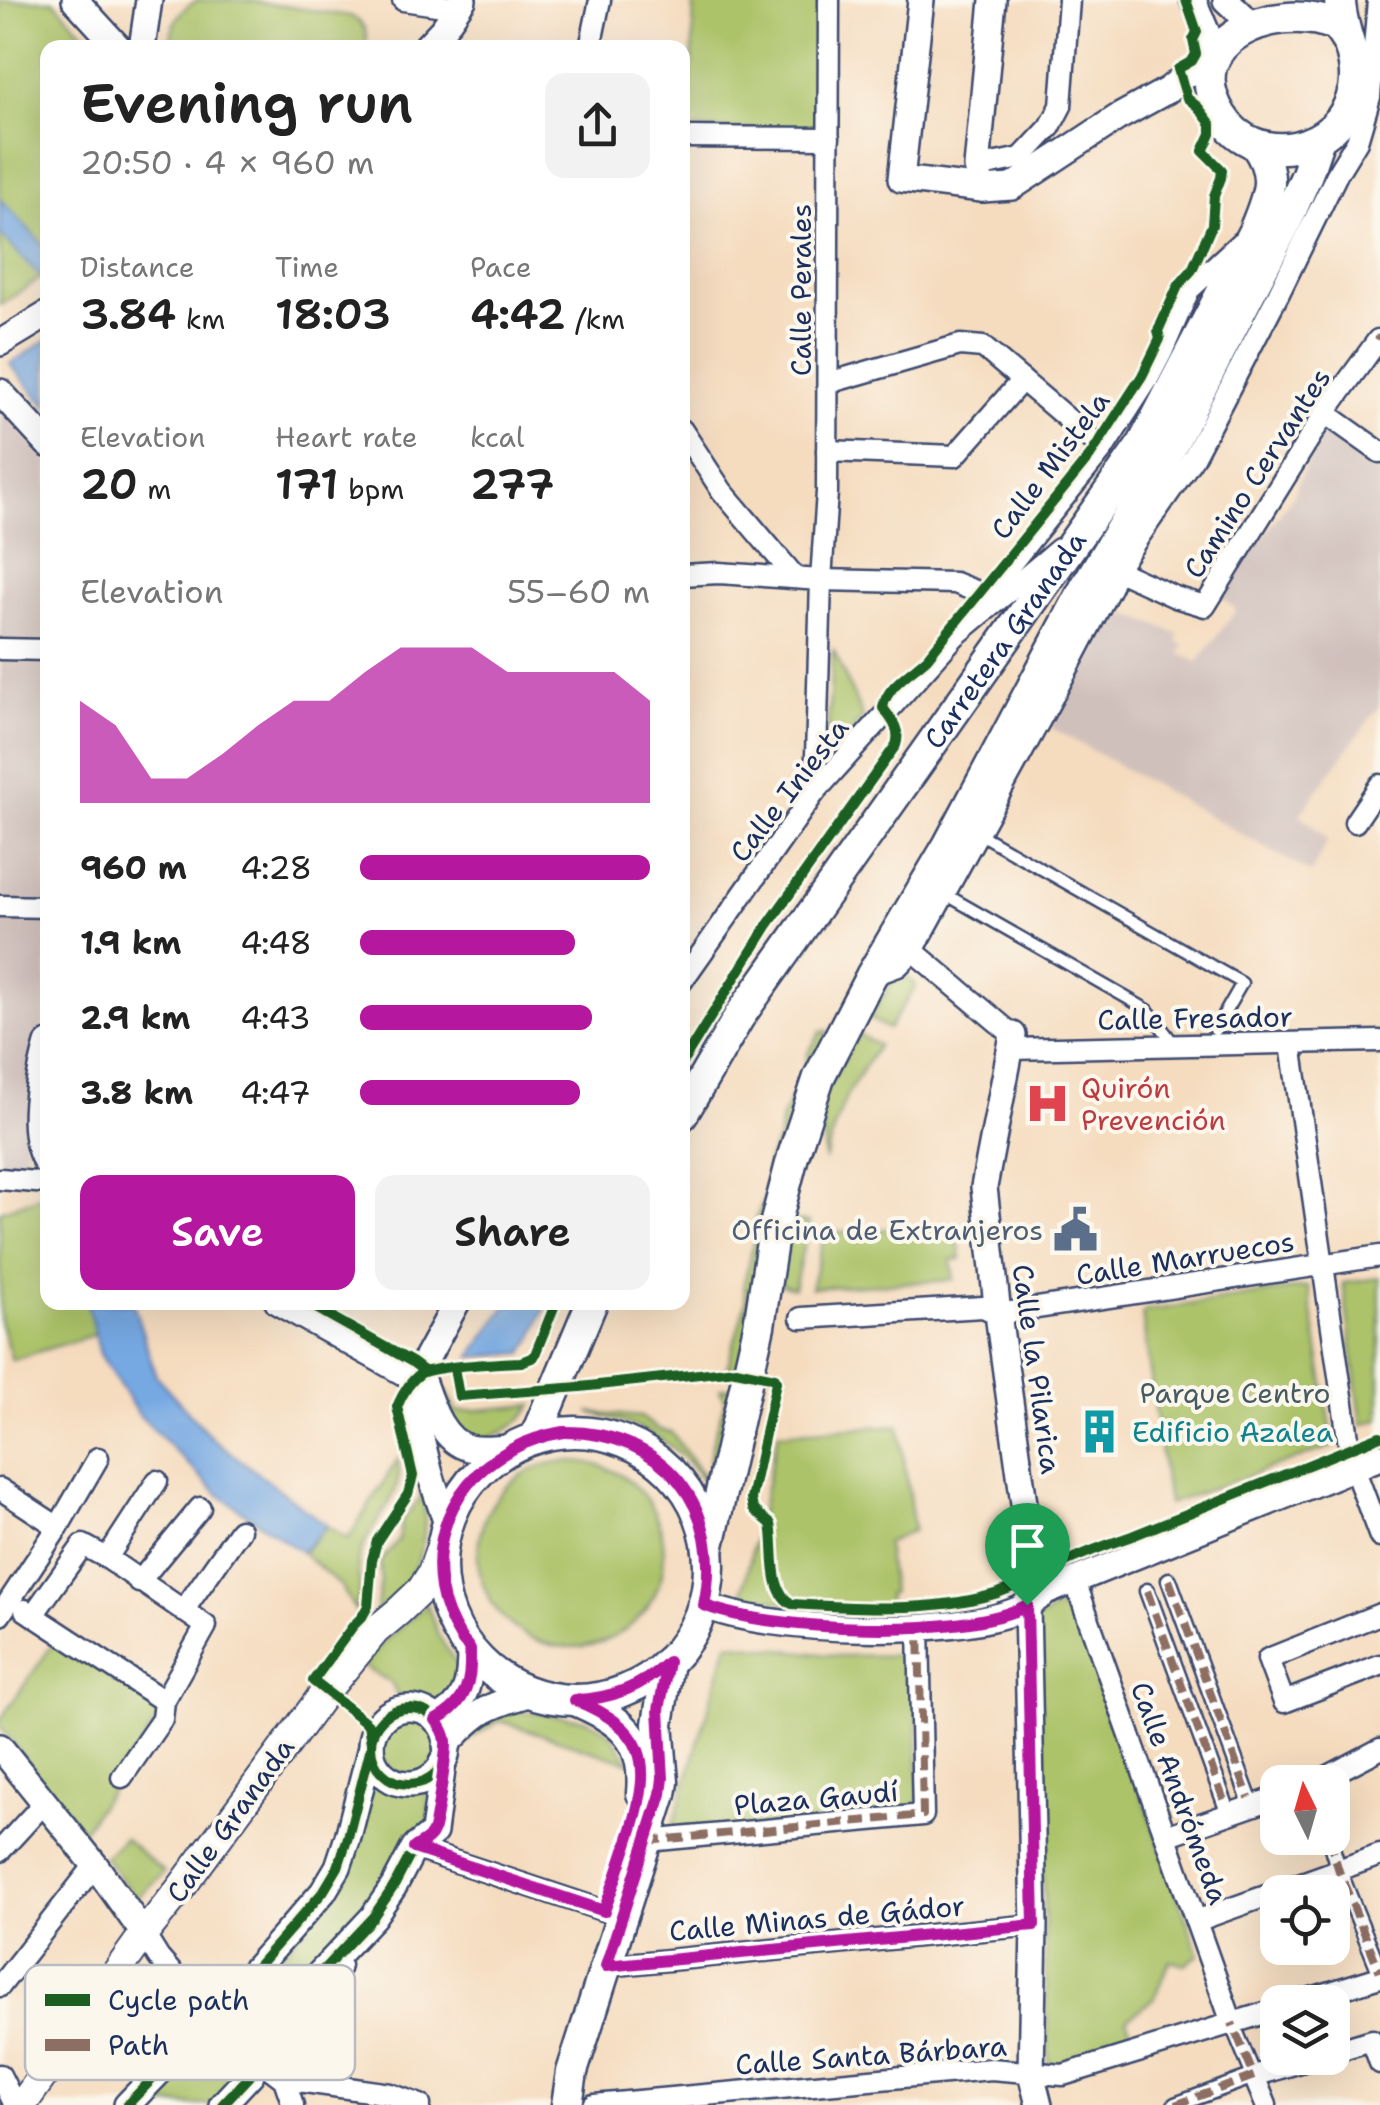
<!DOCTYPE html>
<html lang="en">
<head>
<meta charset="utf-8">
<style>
  :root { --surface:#fff; --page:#f2f2f2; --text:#222; --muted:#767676; --accent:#b5179e }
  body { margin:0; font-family:"Shantell Sans",sans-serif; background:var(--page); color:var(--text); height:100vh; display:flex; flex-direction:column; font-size:38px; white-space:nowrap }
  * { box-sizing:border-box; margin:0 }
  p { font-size:32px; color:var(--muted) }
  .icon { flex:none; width:55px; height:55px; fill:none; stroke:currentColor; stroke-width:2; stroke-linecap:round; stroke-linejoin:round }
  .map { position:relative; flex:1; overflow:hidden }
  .panel { position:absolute; left:40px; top:40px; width:650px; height:1270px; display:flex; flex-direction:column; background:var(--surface); border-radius:20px; box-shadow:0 10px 40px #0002 }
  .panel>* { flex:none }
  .needle { width:65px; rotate:355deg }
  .buttons { position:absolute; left:1260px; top:1765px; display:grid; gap:20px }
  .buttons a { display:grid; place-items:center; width:90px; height:90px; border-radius:20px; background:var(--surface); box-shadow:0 10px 40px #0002; font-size:50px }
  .pin { position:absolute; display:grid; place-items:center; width:85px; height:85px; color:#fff; margin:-102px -42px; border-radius:50% 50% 50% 0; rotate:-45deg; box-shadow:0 0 10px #0007 }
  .pin .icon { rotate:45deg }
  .round { display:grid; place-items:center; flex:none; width:105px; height:105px; border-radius:20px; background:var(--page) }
  .summary { display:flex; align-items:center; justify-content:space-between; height:170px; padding:0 40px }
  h1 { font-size:55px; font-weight:600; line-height:75px }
  .metrics { display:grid; grid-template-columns:repeat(3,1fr); gap:15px; height:170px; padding:10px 40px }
  .metrics div { display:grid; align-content:center }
  .metrics b { font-size:42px; font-weight:600 }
  .metrics small { font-size:28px; font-weight:400 }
  .metrics p { font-size:28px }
  .chart { height:280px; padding:20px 40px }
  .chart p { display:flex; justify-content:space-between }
  .chart svg { width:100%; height:180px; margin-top:10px; fill:var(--accent); opacity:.7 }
  .action { display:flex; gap:20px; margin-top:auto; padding:20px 40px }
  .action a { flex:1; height:115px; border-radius:20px; background:var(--accent); color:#fff; font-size:40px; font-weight:600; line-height:115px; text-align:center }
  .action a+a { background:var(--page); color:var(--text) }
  ul { padding:0 40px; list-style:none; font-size:32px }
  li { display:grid; grid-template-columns:160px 120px 1fr; align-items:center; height:75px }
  li i { height:25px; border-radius:12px; background:var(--accent) }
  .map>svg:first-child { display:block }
</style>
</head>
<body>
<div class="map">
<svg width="1380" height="2105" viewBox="0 0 1380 2105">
  <rect width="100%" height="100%" fill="#fbf7ec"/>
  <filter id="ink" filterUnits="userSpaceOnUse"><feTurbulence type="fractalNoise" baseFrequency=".01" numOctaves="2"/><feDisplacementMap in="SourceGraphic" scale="20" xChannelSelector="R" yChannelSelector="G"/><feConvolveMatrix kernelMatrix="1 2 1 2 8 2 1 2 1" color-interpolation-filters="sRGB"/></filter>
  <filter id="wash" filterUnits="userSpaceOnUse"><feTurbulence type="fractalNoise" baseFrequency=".0048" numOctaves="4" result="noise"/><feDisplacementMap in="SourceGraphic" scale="40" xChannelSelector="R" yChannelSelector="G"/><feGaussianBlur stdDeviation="2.25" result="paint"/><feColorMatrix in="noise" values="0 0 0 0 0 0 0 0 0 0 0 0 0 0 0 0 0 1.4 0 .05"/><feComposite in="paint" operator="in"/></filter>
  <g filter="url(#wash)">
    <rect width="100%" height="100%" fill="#f5dcbf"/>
    <!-- industrial -->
    <g fill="#d0c0bc">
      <polygon points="0,405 48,463 47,1016 34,1063 24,1165 0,1172"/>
      <polygon points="1320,430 1380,473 1380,705 1300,814 1328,840 1311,873 1050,727 1112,608 1179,634 1177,642 1184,645 1180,654 1198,662 1236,610 1220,595 1293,496"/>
    </g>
    <!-- green -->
    <g fill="#acc369" stroke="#647964" stroke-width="2.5">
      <polygon points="0,0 53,0 97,47 48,48 47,274 0,305"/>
      <path d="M198,0h46l106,16c15,7 17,16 17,31h-197c2,-23 6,-36 28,-47z"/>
      <polygon points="694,0 823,0 822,129 690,130"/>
      <polygon points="833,649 863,717 840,745 834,748 829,744 827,738"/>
      <polygon points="901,973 915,984 915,988 888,1029 869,1018 897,974"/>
      <polygon points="828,1031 741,1366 727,1368 746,1302 744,1283 754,1241 754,1222 765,1198 768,1160 779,1137 782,1117 804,1074 808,1053 821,1032"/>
      <polygon points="858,1034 878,1045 847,1095 834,1128 825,1161 821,1097"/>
      <polygon points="47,1194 48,1302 96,1303 106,1331 12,1360 0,1322 0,1211"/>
      <polygon points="791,1222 809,1222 794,1288 780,1284 787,1232"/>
      <polygon points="956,1225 961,1259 951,1260 954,1280 811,1288 825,1233"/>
      <polygon points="1380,1278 1380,1419 1362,1425 1343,1283"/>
      <polygon points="1308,1287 1334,1446 1168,1504 1142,1314 1146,1311"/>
      <path d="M432,1374l16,19 8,19 77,-7c-6,9 -13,16 -22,22 -44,30 -71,-11 -79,-53z"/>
      <path d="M736,1387l-28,102c-30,-49 -66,-63 -119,-77l52,5 16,12 15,4 34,47 2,-2 3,-30 14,-47 -5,-12z"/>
      <polygon points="899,1425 914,1530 886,1543 892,1593 888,1594 889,1606 796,1604 742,1595 778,1433"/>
      <path d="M398,1459c9,41 -34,66 -40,105 -1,8 2,16 2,24 -1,8 -4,16 -4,24l-15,-26 -38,-33 24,-27 21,13z"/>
      <circle cx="571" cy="1554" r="93"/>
      <path d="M420,1476c12,58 4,99 -44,137l5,-33 -1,-18 19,-23 3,-19 19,-22z"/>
      <path d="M427,1604l11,31 21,33 -2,21c-28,28 -24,8 -58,10l-8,-16 -28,-17 18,-22z"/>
      <polygon points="1056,1609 1077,1613 1199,1955 1185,1964 1170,1960 1154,1998 1126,2020 1133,2035 1158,2025 1165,2029 1171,2025 1175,2031 1049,2071 1035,1621"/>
      <polygon points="57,1638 159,1705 161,1715 81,1833 0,1726 0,1720"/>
      <polygon points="728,1643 837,1656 916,1655 919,1811 670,1836"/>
      <polygon points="513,1710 587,1720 608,1731 631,1763 500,1721 458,1746 473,1729"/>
      <circle cx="409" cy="1746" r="30"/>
      <path d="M375,1779c17,10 32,16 52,9l3,40 -45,63 -139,147 -21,-19 102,-117z"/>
      <polygon points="124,1838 164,1872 136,1899 104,1857"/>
      <polygon points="211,2029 244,2061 216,2105 133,2105"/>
    </g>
    <!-- water -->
    <g fill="#76a8e2" stroke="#486ca0" stroke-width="2.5">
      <polygon points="0,199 47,249 47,274 42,278 0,234"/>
      <polygon points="47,340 47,407 10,364"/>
      <polygon points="87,1303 133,1303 156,1376 213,1439 327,1526 301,1552 218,1494 138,1414 100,1354"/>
      <polygon points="508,1303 547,1303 531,1342 523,1353 471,1357"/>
    </g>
  </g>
  <g filter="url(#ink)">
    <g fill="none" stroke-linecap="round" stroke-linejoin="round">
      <defs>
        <g id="service">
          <polyline points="978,833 1242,983 1215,1030"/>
          <polyline points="945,894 1148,1010 1175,1045"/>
          <polyline points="265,2064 272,2042 344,1970 345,1965 338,1955"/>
        </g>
        <g id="pedestrian">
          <polyline points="1169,1580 1249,1798"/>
          <polyline points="1147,1591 1226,1806"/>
          <polyline points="1329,1838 1339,1871 1380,1972"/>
          <polyline points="1175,2105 1254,2076 1232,2023"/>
        </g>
        <g id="minor">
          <polyline points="403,0 457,8"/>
          <polyline points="590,48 600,0"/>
          <polyline points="682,137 829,138"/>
          <polyline points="977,167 1021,158 1050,127 1061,106 1069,0"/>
          <polyline points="828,383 960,345 983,347 1103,449"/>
          <polyline points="1325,413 1380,452"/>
          <polyline points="682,430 722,491 795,577"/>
          <polyline points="827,451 955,456 1022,380"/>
          <polyline points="1116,570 1175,597 1205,606 1325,413 1378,340"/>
          <polyline points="682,575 719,573 821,580 955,583 985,595"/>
          <polyline points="976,607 1103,449 1148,379 1162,352 1189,290 1241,242"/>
          <polyline points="0,649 48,650"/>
          <polyline points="815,792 821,580 827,492 829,0"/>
          <polyline points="1355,822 1380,785"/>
          <polyline points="0,906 48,907"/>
          <polyline points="913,951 1013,1035"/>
          <polyline points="871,976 898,966 913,951 1057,689 1111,586 1116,570 1193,458 1278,295 1338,172 1357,141 1370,97 1378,0"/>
          <polyline points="682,981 815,792 955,636 1059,549"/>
          <polyline points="1291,1044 1348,1438 1354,1468 1380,1537"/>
          <polyline points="1010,1049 1380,1041"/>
          <polyline points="0,1179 48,1183"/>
          <polyline points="801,1318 983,1307 998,1314 1380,1256"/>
          <polyline points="0,1489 58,1527"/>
          <polyline points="107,1558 157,1481"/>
          <polyline points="1075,1581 1232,2023"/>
          <polyline points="139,1582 200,1508"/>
          <polyline points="25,1610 164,1701"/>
          <polyline points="183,1611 240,1530"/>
          <polyline points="1380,1614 1268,1659 1284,1702 1380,1665"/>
          <polyline points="0,1615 58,1527 98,1458"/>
          <polyline points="33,1615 83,1545 107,1558 206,1626 164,1701 162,1719 122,1777"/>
          <polyline points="1317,1782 1380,1749"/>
          <polyline points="1166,1836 1278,1797"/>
          <polyline points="647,1841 923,1815 919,1626"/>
          <polyline points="414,1848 605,1911"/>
          <polyline points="0,1851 44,1803"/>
          <polyline points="1196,1921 1380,1855"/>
          <polyline points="144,1934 159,1958 211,2018 252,2055 284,2079 293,2105"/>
          <polyline points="606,1966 1034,1925"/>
          <polyline points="0,1986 95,1865"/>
          <polyline points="1298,2002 1380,1977"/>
          <polyline points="1332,2052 1372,2040 1380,2063"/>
          <polyline points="0,2075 15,2105"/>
          <polyline points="284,2079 390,2094 420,2105"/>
          <polyline points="594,2105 991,2069 1063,2075 1278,2009"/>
          <polyline points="1266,2105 1254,2076 1314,2058"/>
        </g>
        <g id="tertiary">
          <polyline points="75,0 119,48"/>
          <polyline points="921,0 901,179 982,189 1012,187 1117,118 1168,90 1213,53"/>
          <polyline points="1193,0 1214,50"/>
          <polyline points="1226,0 1242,15"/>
          <polyline points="142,48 149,0"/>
          <polyline points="425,48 443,29 463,0"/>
          <polyline points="982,189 977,167 993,0"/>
          <polyline points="0,343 48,314"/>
          <polyline points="0,392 48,444"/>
          <polyline points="1013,1035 984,1187 998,1314 1034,1576 1027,1605 1034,1925 1031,2073 1039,2105"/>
          <path d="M48,1044c-9,33 -21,92 0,121"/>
          <path d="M278,1302l145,81c8,23 19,58 46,65 13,3 29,0 42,0"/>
          <polyline points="447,1524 430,1474 413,1407 415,1379 457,1302"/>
          <path d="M704,1605c64,28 251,33 316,4 9,-4 18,-11 26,-17l334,-135"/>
          <circle cx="409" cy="1746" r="38"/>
          <path d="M436,1720c32,-17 34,-36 34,-70"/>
          <path d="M446,1745c32,-35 41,-39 86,-52"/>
          <polyline points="0,1747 95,1865 144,1934"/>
          <polyline points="127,2105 220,2009 323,1892 338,1867 348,1837 371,1747"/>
          <polyline points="222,2105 251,2074 251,2058 259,2038 373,1917 394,1886 414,1848 434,1832 443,1762"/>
        </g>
        <polyline id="secondary" points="22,2105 144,1934 180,1889 325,1692 375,1631 399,1611 422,1589 432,1573 442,1543"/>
        <g id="primary">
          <path d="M1340,0c0,30 20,59 14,89 -12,63 -99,82 -133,26 -45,-74 54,-115 114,-90 5,5 9,12 13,18"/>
          <path id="s1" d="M682,1115l57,-98 404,-573 111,-213c14,-35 25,-55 1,-87"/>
          <circle cx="575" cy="1566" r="134"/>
          <polyline points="535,1438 592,1302"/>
          <polyline points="708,1550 759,1326 774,1229 793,1156 819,1077 871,976 948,846 1085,588 1171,446 1285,224 1307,174 1319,139"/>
          <path d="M575,1700c46,19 72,39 67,93"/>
          <polyline points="567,2105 572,2072 661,1794 663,1782 658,1724 668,1662"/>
        </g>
      </defs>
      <!-- service casing -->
      <use href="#service" stroke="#3c496d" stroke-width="15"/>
      <!-- pedestrian casing -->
      <use href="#pedestrian" stroke="#3c496d" stroke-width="19"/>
      <!-- minor casing -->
      <use href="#minor" stroke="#3c496d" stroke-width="25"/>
      <!-- tertiary casing -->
      <use href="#tertiary" stroke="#3c496d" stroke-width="30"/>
      <!-- secondary casing -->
      <use href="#secondary" stroke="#3c496d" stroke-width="32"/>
      <!-- primary casing -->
      <use href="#primary" stroke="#3c496d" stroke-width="35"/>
      <!-- service -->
      <use href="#service" stroke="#fff" stroke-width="10"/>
      <!-- pedestrian -->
      <use href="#pedestrian" stroke="#fff" stroke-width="14"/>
      <!-- minor -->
      <use href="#minor" stroke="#fff" stroke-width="20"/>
      <!-- tertiary -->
      <use href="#tertiary" stroke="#fff" stroke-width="25"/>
      <!-- secondary -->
      <use href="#secondary" stroke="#fff" stroke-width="28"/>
      <!-- primary -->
      <use href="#primary" stroke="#fff" stroke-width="30"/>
      <!-- quiet -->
      <g stroke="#8d6e63" stroke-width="8" stroke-dasharray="15 8" stroke-linecap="butt">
        <polyline points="1378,340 1380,336"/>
        <polyline points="1169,1580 1249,1798"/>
        <polyline points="1147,1591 1226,1806"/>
        <polyline points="1329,1838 1339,1871 1380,1972"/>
        <polyline points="647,1841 923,1815 919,1626"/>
        <polyline points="1175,2105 1254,2076 1232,2023"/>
      </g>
      <defs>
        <g id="cycleway">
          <path d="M682,1063l85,-137 129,-181c5,-15 -4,-25 -13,-37 3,-22 29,-36 44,-50l163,-202 52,-80 18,-37 -2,-8 20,-45 14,-16 20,-45 2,-29 7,-18 1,-8 -19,-19 8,-17v-10l-13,-17 -11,-9 -9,-29 14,-8 4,-7 -3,-14 4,-8 -11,-32"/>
          <polyline points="305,1302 412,1362 424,1371"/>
          <path d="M454,1368l5,28 121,-9 156,-17 39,8 1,4 -25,117 2,10 18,15c5,24 -3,68 21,80 61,4 140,8 199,-9 22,-6 42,-19 63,-28 26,-12 51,-22 78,-31l248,-100"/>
          <circle cx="409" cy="1746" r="38"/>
          <path d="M371,1743l-3,-19 -55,-43 40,-55 9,-9 6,-11 4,-46 5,-19 31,-47 5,-18 -16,-69c5,-12 12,-25 23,-33 11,-8 83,-11 101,-12l13,-5 22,-55"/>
          <polyline points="127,2105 220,2009 323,1892 338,1867 348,1837 371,1747"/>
          <polyline points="222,2105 251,2074 251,2058 259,2038 373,1917 394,1886 414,1848 434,1832 443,1762"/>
        </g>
      </defs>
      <!-- cycleway casing -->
      <use href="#cycleway" stroke="#fbf7ec" stroke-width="16"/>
      <!-- cycleway -->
      <use href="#cycleway" stroke="#1b5e20" stroke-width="10"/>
    </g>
  </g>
  <g fill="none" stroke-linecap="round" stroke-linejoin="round" filter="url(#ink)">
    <defs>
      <path id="route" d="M564,1432c100,-1 161,76 140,173 62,26 264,35 323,0l7,320 -428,41 55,-172 2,-16 -4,-68 9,-48c-26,25 -58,37 -93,38 70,29 78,59 57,129 -9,28 -18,55 -28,82l-190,-63c6,-5 14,-7 18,-14 4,-5 15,-85 14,-93 -1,-9 -5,-15 -10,-21 23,-12 34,-29 34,-55 0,-1 0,-14 0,-15 -2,-5 -7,-8 -9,-12 -10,-16 -17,-32 -20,-50 -13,-82 45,-144 123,-156z"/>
    </defs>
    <!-- route casing -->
    <use href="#route" stroke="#fff" stroke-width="20"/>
    <!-- route -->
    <use href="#route" stroke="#b5179e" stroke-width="12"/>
  </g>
  <!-- icons -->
  <defs>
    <symbol id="hospital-bare" viewBox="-9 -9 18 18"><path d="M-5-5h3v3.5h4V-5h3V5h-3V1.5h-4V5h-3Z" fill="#e0444e" stroke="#fbf7ec" stroke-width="2.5" paint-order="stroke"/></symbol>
    <symbol id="civic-bare" viewBox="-9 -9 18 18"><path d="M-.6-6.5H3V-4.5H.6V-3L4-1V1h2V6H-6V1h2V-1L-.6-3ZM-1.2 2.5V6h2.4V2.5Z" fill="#5c6f8a" stroke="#fbf7ec" stroke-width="2.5" paint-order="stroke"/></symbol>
    <symbol id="building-bare" viewBox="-9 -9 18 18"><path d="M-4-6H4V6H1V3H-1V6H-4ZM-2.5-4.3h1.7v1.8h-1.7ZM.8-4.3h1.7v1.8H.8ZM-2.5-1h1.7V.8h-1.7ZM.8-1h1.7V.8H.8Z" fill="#0f9aa8" stroke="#fbf7ec" stroke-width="2.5" paint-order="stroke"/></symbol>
  </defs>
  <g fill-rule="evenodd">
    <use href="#hospital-bare" x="1016" y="1072" width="63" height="63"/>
    <use href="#civic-bare" x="1044" y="1198" width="63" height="63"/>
    <use href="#building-bare" x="1068" y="1400" width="63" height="63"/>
  </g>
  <g text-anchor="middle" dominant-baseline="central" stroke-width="8" stroke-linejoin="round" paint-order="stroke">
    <!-- street labels -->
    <g font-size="28" fill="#1b2f5e" stroke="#fbf7ec">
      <text transform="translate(801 290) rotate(-90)">Calle Perales</text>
      <text transform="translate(1050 465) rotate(-53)">Calle Mistela</text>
      <text transform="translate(1257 473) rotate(-57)">Camino Cervantes</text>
      <text stroke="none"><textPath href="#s1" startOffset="575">Carretera Granada</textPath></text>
      <text transform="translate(789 790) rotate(-52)">Calle Iniesta</text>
      <text transform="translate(1195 1018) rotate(-1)">Calle Fresador</text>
      <text transform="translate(1185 1258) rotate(-9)">Calle Marruecos</text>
      <text transform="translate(1037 1369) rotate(82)">Calle la Pilarica</text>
      <text transform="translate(1180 1793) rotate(70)">Calle Andrómeda</text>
      <text transform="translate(816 1798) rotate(-5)">Plaza Gaudí</text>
      <text transform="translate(230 1820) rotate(-54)">Calle Granada</text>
      <text transform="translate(817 1918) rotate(-5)">Calle Minas de Gádor</text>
      <text transform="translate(871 2055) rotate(-4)">Calle Santa Bárbara</text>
    </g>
    <!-- health labels -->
    <g font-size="28" fill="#be3a42" stroke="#fbf7ec" text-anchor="start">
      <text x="1081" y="1088">Quirón<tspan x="1081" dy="32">Prevención</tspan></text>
    </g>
    <!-- service labels -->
    <g font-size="28" fill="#4e5e75" stroke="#fbf7ec" text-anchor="end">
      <text x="1043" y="1230">Officina de Extranjeros</text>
    </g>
    <!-- park labels -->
    <g font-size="28" fill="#465b61" stroke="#fbf7ec">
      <text x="1235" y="1393">Parque Centro</text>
    </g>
    <!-- culture labels -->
    <g font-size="28" fill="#0d838f" stroke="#fbf7ec" text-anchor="start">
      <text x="1132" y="1432">Edificio Azalea</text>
    </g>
  </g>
  <!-- legend -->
  <rect x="25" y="1965" width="330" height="115" rx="15" fill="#fbf7ec" stroke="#b8bbc1" stroke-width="2.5"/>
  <rect x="45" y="1994" width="45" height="12" fill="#1b5e20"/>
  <rect x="45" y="2039" width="45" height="12" fill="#8d6e63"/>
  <g font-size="28" fill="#1b2f5e">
    <text x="108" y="2010">Cycle path</text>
    <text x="108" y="2055">Path</text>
  </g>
</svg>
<div class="buttons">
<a><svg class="needle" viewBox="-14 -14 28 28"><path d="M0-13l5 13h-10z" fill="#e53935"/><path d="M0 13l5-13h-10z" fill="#767676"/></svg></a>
<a><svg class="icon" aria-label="locate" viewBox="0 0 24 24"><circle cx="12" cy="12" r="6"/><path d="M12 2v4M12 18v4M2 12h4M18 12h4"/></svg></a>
<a><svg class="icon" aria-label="layers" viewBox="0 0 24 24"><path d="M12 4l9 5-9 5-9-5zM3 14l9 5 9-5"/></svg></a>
</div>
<div class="pin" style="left:1027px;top:1605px;background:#1e9e55"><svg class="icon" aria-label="arrive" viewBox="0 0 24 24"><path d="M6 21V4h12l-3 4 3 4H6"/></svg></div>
<section class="panel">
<div class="summary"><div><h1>Evening run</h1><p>20:50 · 4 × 960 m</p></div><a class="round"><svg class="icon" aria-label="share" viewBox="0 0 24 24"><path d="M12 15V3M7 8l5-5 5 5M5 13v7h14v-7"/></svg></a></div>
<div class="metrics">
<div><p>Distance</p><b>3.84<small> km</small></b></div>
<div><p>Time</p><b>18:03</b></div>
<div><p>Pace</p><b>4:42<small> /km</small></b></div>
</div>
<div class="metrics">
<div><p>Elevation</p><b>20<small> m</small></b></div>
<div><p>Heart rate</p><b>171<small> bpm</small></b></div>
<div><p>kcal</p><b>277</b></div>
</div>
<div class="chart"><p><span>Elevation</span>55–60 m</p>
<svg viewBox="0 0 160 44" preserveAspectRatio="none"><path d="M0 44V19L10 25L20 38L30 38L40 32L50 25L60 19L70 19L80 12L90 6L100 6L110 6L120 12L130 12L140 12L150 12L160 19V44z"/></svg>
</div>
<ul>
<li><b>960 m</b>4:28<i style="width:100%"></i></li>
<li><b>1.9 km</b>4:48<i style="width:74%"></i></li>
<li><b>2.9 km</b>4:43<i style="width:80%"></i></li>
<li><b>3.8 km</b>4:47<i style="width:76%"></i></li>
</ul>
<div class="action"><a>Save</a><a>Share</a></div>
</section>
</div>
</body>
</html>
